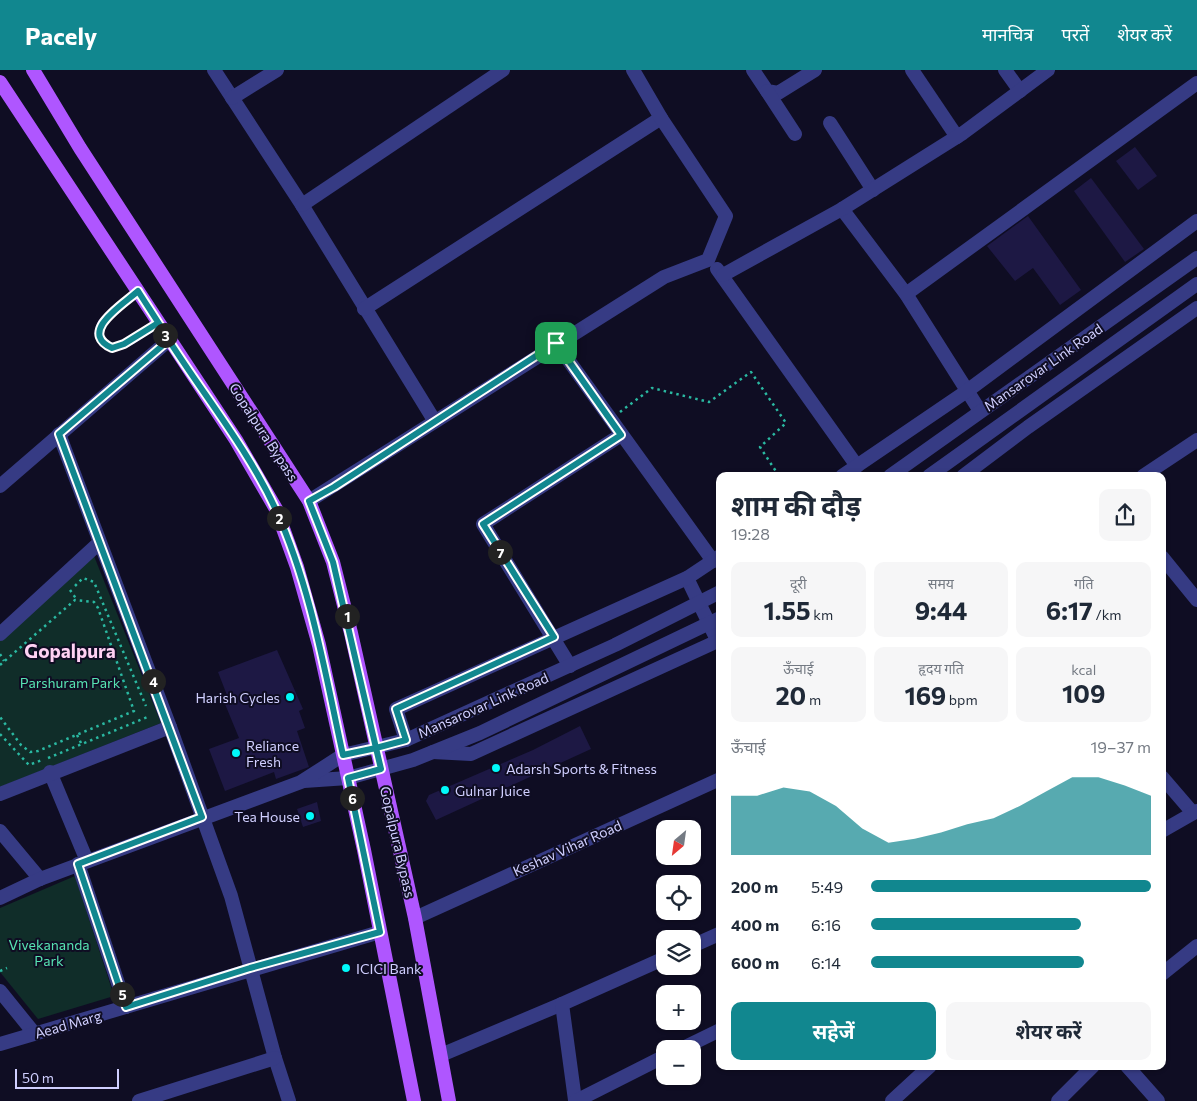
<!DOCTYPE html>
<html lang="hi">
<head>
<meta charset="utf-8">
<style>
  :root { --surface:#fff; --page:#f6f6f7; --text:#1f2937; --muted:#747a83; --accent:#11878f }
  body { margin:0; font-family:Commissioner,"Noto Sans Devanagari",sans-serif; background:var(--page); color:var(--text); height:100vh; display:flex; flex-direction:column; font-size:19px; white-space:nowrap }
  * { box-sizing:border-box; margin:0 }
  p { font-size:16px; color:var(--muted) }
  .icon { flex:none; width:28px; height:28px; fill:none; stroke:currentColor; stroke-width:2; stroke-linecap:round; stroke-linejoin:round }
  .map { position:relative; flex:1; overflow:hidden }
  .drawer { position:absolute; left:716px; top:402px; width:450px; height:598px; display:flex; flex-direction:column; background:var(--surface); border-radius:10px; box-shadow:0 1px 4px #0004 }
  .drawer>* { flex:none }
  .needle { width:32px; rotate:209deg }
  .fabs { position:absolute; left:656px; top:750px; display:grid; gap:10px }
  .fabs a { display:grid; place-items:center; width:45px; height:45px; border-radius:10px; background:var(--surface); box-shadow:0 1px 4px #0004; font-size:25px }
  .scale { position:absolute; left:15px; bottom:12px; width:104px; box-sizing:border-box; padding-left:5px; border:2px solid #d0cfff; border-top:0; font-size:14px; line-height:18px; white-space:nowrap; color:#d0cfff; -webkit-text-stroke:4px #0f0d23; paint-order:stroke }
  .pin { position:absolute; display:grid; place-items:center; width:42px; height:42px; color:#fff; margin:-21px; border-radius:10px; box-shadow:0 2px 8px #0006 }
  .km { position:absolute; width:25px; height:25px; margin:-12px; border-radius:50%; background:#222; color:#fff; font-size:14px; line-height:25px; text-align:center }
  .round { display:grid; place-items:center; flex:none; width:52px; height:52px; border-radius:10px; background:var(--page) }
  .headline { display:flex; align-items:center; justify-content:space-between; height:85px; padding:0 15px }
  h1 { font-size:28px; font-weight:700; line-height:38px }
  .figures { display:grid; grid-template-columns:repeat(3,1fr); gap:8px; height:85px; padding:5px 15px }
  .figures div { display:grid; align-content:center; border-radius:10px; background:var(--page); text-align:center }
  .figures b { font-size:25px; font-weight:700 }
  .figures small { font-size:14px; font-weight:400 }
  .figures p { font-size:14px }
  .chart { height:140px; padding:10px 15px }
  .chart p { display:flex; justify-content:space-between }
  .chart svg { width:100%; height:90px; margin-top:5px; fill:var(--accent); opacity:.7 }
  .cta { display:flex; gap:10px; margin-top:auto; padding:10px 15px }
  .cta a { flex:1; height:58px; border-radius:10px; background:var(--accent); color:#fff; font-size:20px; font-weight:700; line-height:58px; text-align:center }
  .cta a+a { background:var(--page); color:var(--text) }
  ul { padding:0 15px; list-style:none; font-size:16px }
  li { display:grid; grid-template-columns:80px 60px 1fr; align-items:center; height:38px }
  li i { height:12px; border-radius:6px; background:var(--accent) }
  header { display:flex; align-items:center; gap:30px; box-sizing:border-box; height:70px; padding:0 25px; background:var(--accent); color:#fff }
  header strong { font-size:24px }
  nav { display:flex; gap:28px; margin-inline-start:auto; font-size:18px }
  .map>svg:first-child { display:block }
</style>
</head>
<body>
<header>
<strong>Pacely</strong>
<nav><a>मानचित्र</a><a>परतें</a><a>शेयर करें</a></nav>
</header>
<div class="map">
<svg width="1197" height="1031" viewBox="0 0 1197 1031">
  <rect width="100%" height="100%" fill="#0f0d23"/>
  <!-- green -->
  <g fill="#102d29">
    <polygon points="94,486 161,653 0,717 0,571"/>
    <polygon points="75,806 114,926 38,949 0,902 0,838"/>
  </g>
  <!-- building -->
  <g fill="#1d1844">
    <polygon points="1135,77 1157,106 1138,120 1116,91"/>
    <polygon points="1091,108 1144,179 1125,192 1074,121"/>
    <polygon points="1028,146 1081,220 1060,235 1033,198 1015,211 987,176"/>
    <polygon points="277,580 303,639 299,641 305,658 297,661 309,697 276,709 274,702 225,721 209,679 239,668 225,634 230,633 218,602"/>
    <polygon points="580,656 591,679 436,750 426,731 429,725 533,680"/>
    <polygon points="317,732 321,751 303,757 297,739"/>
  </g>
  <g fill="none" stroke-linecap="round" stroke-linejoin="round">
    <!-- path -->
    <g stroke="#2ab8a1" stroke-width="2.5" stroke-dasharray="2.5 4" stroke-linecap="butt">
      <polyline points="620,342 652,318 709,332 751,302 786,353 760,377 779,406"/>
      <polyline points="75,516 83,508 94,512 146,636"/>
      <polyline points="70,520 77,530"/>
      <polyline points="0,584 4,591"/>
      <polyline points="0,595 75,530 94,532 98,538 134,641 38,681 30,682 21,675 0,647"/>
      <polyline points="0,664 29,695 42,690"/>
      <polyline points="77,665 82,675"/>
      <polyline points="48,688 150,646"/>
      <polyline points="0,901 7,898"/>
    </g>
    <!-- service -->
    <path stroke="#363b84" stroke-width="7" d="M138,221l-37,32 -3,10c13,31 42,2 60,-10"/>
    <!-- minor -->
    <g stroke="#363b84" stroke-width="14">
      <polyline points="214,0 302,135 434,350"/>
      <polyline points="753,0 767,21 778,23 815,0"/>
      <polyline points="912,0 957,67"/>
      <polyline points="1005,0 1020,21"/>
      <polyline points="767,21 795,64"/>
      <polyline points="232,28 277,0"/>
      <polyline points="830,53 873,120"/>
      <polyline points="302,135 503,0"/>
      <polyline points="842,139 906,224 980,341"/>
      <polyline points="717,199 857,396"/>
      <polyline points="723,205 842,139 963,63 1048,0"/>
      <polyline points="906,224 1197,13"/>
      <polyline points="364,239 661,48"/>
      <polyline points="556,273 713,491"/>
      <polyline points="59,364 170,657 231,826 275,988 289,1031"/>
      <polyline points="842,406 967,321 1197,151"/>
      <polyline points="963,406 1028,357 1197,238"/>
      <polyline points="1143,406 1197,370"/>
      <polyline points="309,431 664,207 708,190 726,146 661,48 633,0"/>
      <polyline points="1162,487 1197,530"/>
      <polyline points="687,508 718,572"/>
      <polyline points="0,564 99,473"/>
      <polyline points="570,596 483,454 621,365"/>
      <polyline points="406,670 396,639 687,508 720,486"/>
      <polyline points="433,682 471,684 720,570"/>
      <polyline points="50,702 87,791"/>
      <polyline points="1162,707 1193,743"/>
      <polyline points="304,711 348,708"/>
      <polyline points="0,724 170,657"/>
      <polyline points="0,761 40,809"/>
      <polyline points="1162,761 1197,741"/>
      <polyline points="78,794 126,937"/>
      <polyline points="0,828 40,809 301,712 343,685"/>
      <polyline points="415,848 720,709"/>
      <polyline points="692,876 719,864"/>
      <polyline points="1162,904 1197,876"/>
      <polyline points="0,921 34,963"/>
      <polyline points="0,974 380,862"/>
      <polyline points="681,979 720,960"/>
      <polyline points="441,985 562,934"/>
      <polyline points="1127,996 1158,1031"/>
      <polyline points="575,1030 562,934 665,888"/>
      <polyline points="139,1031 275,988"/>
      <polyline points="576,1031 665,986"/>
      <polyline points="892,1031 930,996"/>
      <polyline points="1058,1031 1093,996"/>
    </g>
    <!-- tertiary -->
    <g stroke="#363b84" stroke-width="14">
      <polyline points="890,406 1197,188"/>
      <polyline points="929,406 1197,214"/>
      <polyline points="0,416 169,270"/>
      <polyline points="343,685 406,670 615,575 720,522"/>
      <polyline points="348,708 413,690 480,663 720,548"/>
    </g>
    <!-- primary -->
    <g stroke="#af56ff" stroke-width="14">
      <polyline points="33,0 80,78 309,431 333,492 351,563 415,848 449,1031"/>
      <polyline points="0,12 236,370 276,439 297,497 319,575 364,780 414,1031"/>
    </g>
  </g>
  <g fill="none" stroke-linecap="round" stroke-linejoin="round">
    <defs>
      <path id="route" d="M556,273l-222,144 -25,14 24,61 43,186 -33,7c-18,-82 -32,-168 -67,-245 -31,-67 -80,-124 -118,-187l-34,21 -12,4c-35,-16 12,-44 26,-57 10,16 21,32 31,49l-110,94 143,383 -124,47 48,143 124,-39 130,-36 -32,-154 33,-9 -5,-21 30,-8 -10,-31 158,-72 -71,-113 138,-89 -65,-92"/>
    </defs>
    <!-- route casing -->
    <use href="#route" stroke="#fff" stroke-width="10"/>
    <!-- route -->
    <use href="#route" stroke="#11878f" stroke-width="6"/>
  </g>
  <!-- markers -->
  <g fill="#00f9fa" stroke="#0f0d23" stroke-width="2">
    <circle cx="290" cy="627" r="5"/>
    <circle cx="236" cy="683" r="5"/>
    <circle cx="496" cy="698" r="5"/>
    <circle cx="445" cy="720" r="5"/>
    <circle cx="310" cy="746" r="5"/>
    <circle cx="346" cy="898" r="5"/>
  </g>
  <g text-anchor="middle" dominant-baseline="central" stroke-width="4" stroke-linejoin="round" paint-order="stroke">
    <!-- street labels -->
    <g font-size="14" fill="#d0cfff" stroke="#0f0d23">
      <text transform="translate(1043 297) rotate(-35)">Mansarovar Link Road</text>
      <text transform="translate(264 362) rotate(57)">Gopalpura Bypass</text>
      <text transform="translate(483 635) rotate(-24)">Mansarovar Link Road</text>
      <text transform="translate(398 772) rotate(77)">Gopalpura Bypass</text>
      <text transform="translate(567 778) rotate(-24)">Keshav Vihar Road</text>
      <text transform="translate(68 954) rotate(-16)">Aead Marg</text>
    </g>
    <!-- park labels -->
    <g font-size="14" fill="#57e3b2" stroke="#0f0d23">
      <text x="70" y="612">Parshuram Park</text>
      <text x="49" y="874">Vivekananda<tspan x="49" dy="16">Park</tspan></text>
    </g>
    <!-- poi labels -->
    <g font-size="14" fill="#d0cfff" stroke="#0f0d23" text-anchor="start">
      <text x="280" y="627" text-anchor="end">Harish Cycles</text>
      <text x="246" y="675">Reliance<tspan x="246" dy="16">Fresh</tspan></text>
      <text x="506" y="698">Adarsh Sports &amp; Fitness</text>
      <text x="455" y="720">Gulnar Juice</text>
      <text x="300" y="746" text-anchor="end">Tea House</text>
      <text x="356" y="898">ICICI Bank</text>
    </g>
    <!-- district labels -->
    <g font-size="19" font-weight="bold" fill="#ffd1f3" stroke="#0f0d23">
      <text x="70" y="580">Gopalpura</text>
    </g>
  </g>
</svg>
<div class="fabs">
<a><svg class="needle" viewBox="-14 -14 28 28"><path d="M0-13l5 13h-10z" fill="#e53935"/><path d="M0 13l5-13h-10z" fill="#747a83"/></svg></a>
<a><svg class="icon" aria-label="locate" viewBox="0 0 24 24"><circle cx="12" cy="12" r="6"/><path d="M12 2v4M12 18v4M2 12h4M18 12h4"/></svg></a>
<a><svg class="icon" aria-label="layers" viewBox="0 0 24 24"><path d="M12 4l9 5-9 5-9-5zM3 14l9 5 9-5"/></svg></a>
<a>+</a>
<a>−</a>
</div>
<div class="scale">50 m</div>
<div class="pin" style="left:556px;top:273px;background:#1e9e55"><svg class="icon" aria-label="arrive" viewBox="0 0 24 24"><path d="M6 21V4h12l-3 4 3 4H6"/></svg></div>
<b class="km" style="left:347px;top:546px">1</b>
<b class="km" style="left:279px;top:448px">2</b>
<b class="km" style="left:165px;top:265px">3</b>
<b class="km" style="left:153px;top:611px">4</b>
<b class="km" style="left:122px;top:924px">5</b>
<b class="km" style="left:352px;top:728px">6</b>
<b class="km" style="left:500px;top:482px">7</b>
<section class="drawer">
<div class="headline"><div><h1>शाम की दौड़</h1><p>19:28</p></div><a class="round"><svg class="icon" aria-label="share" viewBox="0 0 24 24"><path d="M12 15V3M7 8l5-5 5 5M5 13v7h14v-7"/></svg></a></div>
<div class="figures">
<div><p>दूरी</p><b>1.55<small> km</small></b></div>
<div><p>समय</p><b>9:44</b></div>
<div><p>गति</p><b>6:17<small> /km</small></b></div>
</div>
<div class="figures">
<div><p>ऊँचाई</p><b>20<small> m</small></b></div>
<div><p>हृदय गति</p><b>169<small> bpm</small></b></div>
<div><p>kcal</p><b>109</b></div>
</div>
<div class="chart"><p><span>ऊँचाई</span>19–37 m</p>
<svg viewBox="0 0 160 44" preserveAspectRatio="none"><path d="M0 44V15L10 15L20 11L30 13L40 20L50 31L60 38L70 36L80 33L90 29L100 26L110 20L120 13L130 6L140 6L150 10L160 15V44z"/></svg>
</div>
<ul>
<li><b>200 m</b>5:49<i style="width:100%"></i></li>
<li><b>400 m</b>6:16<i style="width:75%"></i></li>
<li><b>600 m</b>6:14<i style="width:76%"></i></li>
</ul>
<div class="cta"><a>सहेजें</a><a>शेयर करें</a></div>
</section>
</div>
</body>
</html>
